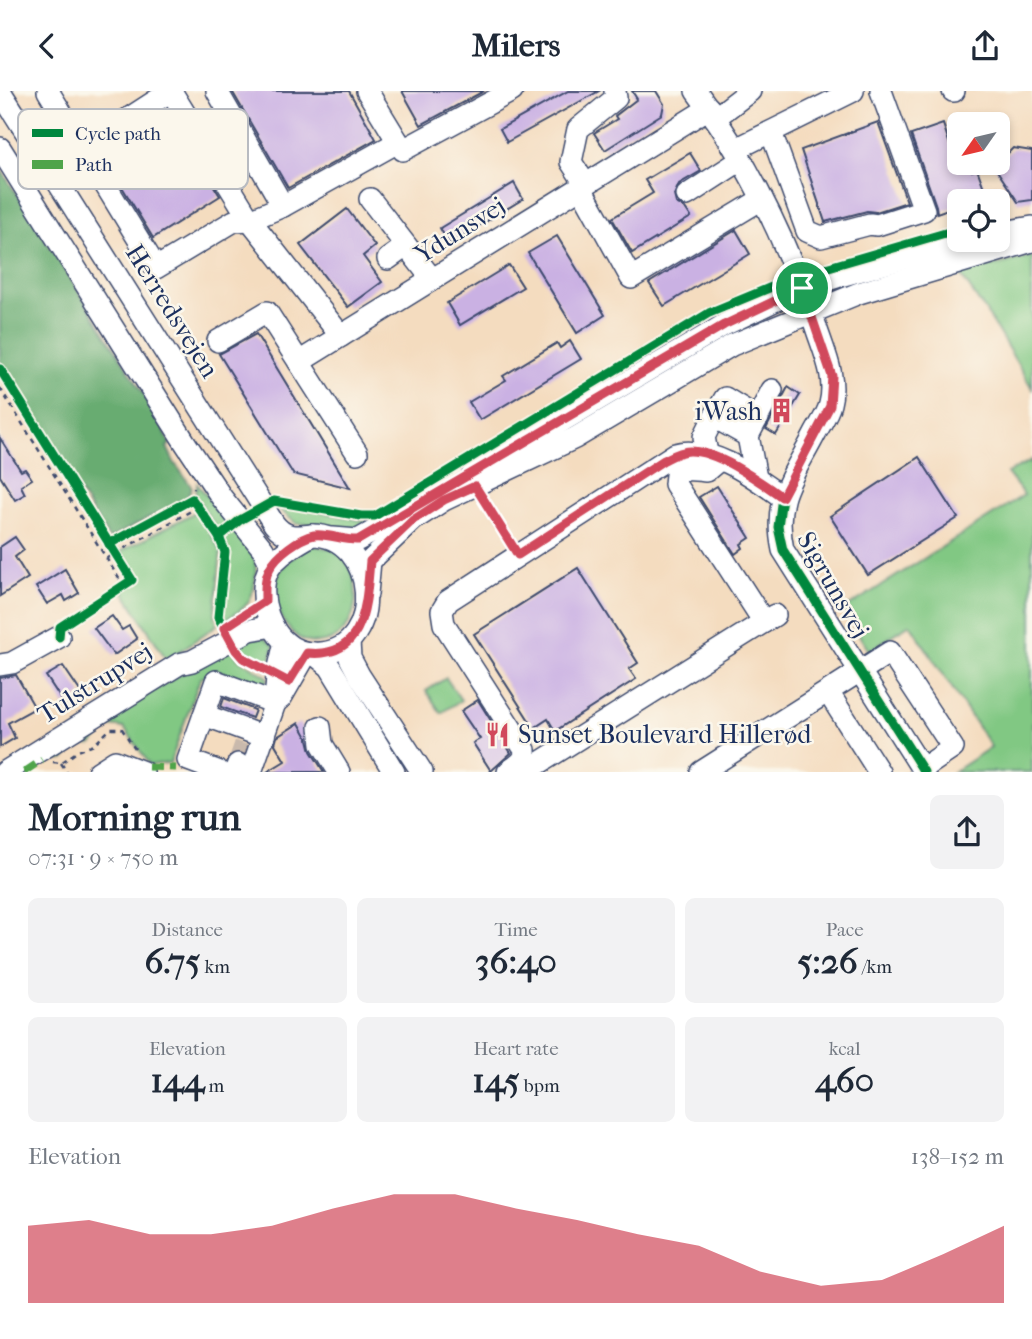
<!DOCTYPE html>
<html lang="en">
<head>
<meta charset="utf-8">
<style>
  :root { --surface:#fff; --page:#f2f2f3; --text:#1f2937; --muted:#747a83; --accent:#d1495b }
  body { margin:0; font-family:"IM FELL French Canon",serif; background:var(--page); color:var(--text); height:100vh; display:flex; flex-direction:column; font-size:26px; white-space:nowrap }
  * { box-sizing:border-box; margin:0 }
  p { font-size:23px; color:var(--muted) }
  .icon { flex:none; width:38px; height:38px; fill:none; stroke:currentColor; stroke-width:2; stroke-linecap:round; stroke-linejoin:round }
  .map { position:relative; height:681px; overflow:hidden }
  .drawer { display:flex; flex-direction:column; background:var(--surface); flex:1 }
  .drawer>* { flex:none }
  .needle { width:46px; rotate:236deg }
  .fabs { position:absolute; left:947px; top:21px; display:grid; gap:14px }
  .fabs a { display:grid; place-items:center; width:63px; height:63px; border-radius:10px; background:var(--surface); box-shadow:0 4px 10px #0003; font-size:35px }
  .pin { position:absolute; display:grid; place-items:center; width:60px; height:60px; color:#fff; margin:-30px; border:4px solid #fff; border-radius:50%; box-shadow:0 2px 7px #0007 }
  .round { display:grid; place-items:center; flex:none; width:74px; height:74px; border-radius:10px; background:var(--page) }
  .overview { display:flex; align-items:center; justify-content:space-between; height:119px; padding:0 28px }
  h1 { font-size:38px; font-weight:800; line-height:52px }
  .stats { display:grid; grid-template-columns:repeat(3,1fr); gap:10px; height:119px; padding:7px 28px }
  .stats div { display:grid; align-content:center; border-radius:10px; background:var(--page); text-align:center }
  .stats b { font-size:35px; font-weight:800 }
  .stats small { font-size:19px; font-weight:400 }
  .stats p { font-size:19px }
  .chart { height:196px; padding:14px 28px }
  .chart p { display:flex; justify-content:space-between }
  .chart svg { width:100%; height:126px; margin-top:7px; fill:var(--accent); opacity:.7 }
  header { display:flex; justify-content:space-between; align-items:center; height:91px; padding:0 28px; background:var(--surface); font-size:32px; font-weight:800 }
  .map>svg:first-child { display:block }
</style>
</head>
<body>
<header><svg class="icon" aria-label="back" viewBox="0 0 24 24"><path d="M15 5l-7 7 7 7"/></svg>Milers<svg class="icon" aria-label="share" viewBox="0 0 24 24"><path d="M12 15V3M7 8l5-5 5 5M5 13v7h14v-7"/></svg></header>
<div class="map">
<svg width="1032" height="681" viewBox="0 0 1032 681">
  <rect width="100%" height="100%" fill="#fbf7ec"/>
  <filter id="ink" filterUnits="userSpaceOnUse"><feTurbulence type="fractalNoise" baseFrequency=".0143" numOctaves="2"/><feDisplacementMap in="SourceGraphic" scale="14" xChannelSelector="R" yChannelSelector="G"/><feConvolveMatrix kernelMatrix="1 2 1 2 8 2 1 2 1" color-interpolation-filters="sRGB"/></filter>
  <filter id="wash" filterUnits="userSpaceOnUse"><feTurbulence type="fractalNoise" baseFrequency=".00686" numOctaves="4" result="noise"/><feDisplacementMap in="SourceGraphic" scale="28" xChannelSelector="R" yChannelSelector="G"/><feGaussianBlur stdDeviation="1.57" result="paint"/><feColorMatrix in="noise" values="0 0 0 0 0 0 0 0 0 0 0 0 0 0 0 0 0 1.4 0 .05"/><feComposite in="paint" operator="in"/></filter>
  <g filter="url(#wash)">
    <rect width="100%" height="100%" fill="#f4dcbf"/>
    <!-- green -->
    <g fill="#81c883" stroke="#4e7c70" stroke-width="2">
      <polygon points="1032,165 1032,297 985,219 960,183"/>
      <polygon points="1032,369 1032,681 953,681 991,656 910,533 869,560 843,519 1024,404 1007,382"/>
      <polygon points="197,393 230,432 218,440 195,405"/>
      <polygon points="419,405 419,409 415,412 358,441 321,433 297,433 273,413 285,413 364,430 387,423"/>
      <polygon points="197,420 221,460 215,522 217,534 167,569 122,498 136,489 118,462"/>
      <path d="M234,437c15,20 25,27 21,53 -3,24 -12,29 -32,40 -5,-28 14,-58 -1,-84z"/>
      <path d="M310,454c6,1 14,2 21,4 36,14 34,92 -14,94 -10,0 -17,-3 -24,-10 -9,-9 -16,-20 -17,-33 -4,-31 11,-39 34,-55z"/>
      <polygon points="242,547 264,547 274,554 268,579 244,564 236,553"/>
      <polygon points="229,554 239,568 268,586 267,592 259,595 216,579 200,588 170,672 150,674 124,637 111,635 107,638 105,637 93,653 77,655 63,669 45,669 43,666"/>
      <polygon points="446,587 461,609 441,622 426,600"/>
    </g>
    <!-- forest -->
    <polygon fill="#68ac71" stroke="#426e68" stroke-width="2" points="0,77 158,325 170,353 167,356 174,371 192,396 187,407 109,448 0,275"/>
    <g id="blocks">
      <!-- building -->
      <g fill="#cab1e3">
        <polygon points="232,0 349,0 376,48 288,97"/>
        <polygon points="402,0 484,0 421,34"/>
        <polygon points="568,0 599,0 507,51 500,38"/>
        <polygon points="632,0 656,0 664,13 662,23 605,59 594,42 617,28 615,25 637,8"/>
        <polygon points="167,19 220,105 153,147 101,61"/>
        <polygon points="878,31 907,111 876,121 867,120 825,131 801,59"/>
        <polygon points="943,33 956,72 969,72 972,80 977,78 987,105 971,110 959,110 959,114 937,122 936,115 911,44"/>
        <polygon points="1013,57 1032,60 1032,109 1018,111 992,72 998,72"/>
        <polygon points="690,62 701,80 679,93 674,104 676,112 685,117 691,126 632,162 612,127 653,102 645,89"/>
        <polygon points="514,92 523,108 449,153 440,137"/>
        <polygon points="347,118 375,155 363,165 382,191 348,216 300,154"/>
        <polygon points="736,139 750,163 664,215 649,192"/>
        <polygon points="557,145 605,224 577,242 528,162"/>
        <polygon points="509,174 523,196 460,234 447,212"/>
        <polygon points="256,243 350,397 293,383 219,263"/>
        <polygon points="570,250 581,268 480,329 469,311 506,289 503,285 557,252 560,257"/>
        <polygon points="788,296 800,304 776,344 766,338"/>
        <polygon points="0,347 21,380 25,378 32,388 21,395 25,403 15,409 0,385"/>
        <polygon points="919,366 958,427 868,484 830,425"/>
        <polygon points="717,395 750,447 741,453 743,457 735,463 699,406"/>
        <polygon points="15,446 24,459 15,466 28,487 0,505 0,456"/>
        <polygon points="578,477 638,572 629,578 636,588 555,640 548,628 534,637 474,543"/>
        <polygon points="65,478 79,502 66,510 63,504 47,513 36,496"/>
        <polygon points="112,525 122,539 129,535 137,548 114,564 94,537"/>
        <polygon points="63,575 82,603 65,614 46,585"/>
        <polygon points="16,584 35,617 8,632 15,647 0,656 0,587"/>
        <polygon points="224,607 255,619 252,627 221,616"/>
        <polygon points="478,609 511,662 491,680 473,652 480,648 461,620"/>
        <polygon points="299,632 308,648 311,660 324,681 267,681 285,670 275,653 277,646"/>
      </g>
    </g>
  </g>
  <g filter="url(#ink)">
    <use href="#blocks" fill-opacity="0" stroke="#3c496d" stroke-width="2"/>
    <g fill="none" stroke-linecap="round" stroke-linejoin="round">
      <!-- minor-tunnel -->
      <polyline stroke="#c9b9ac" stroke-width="21" stroke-dasharray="21 10" stroke-linecap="butt" points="238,673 246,650"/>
      <defs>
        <g id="minor">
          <path d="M0,0l274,433c11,14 21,13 38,11"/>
          <polyline points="48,0 156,177 234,130 250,129 283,115"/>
          <polyline points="171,0 250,129 341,245 709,17"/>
          <polyline points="217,0 283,115 398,51"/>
          <polyline points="367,0 403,59 512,0"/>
          <path d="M696,0c53,71 91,152 120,236 8,25 21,50 14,77 -2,9 -9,19 -14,28 -23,45 -44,66 -33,118l141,222"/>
          <polyline points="953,0 954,0"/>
          <polyline points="715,27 750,0"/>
          <polyline points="771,41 807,140 821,146 870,133 877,134 924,119 881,0"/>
          <polyline points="0,57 186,353 222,407 263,458 271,474"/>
          <polyline points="83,57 171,0"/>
          <polyline points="736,58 853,0"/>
          <polyline points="586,94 571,71 578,38 616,7 615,0"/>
          <polyline points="581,97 631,187 762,108"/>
          <polyline points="687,104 741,69"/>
          <polyline points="370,108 432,188"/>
          <polyline points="998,142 1032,136"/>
          <polyline points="388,168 406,155"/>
          <polyline points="218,250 267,221 357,362"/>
          <polyline points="299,271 341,245"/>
          <polyline points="714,326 725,307 758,327"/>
          <polyline points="707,362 704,346 714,326 748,345"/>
          <path d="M719,369l-13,11c-11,-1 -21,-4 -30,4l-1,9 89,138"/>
          <polyline points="473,383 724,234 772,211 802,197 837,186 971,149"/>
          <polyline points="756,387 748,345 772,299"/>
          <path d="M312,444c66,0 74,114 8,118 -12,1 -25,-2 -35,-11 -19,-16 -30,-58 -12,-79 11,-12 25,-20 39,-28z"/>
          <polyline points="333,447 358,449 412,419"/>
          <polyline points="367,503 370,470 413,429 444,409 575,347 732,254 859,202 1032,150"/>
          <polyline points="349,551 350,567 359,584 422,681"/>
          <polyline points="313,562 330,576 394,681"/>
          <polyline points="0,574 12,572 59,546"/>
          <polyline points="828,601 879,681"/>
          <polyline points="277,610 281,607 307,562"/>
          <polyline points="204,624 264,646"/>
          <polyline points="320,636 322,653 339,681"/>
          <polyline points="5,681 179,573 192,570 250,539 273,535"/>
          <polyline points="98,681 115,670 143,681"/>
          <polyline points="220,681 188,669 216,590 275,612"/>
          <polyline points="235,681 238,673"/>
          <polyline points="251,681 275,612 277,585 285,551"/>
          <path d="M508,681c9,-7 18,-11 17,-22l-81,-126 -2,-13 6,-10 227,-147c35,-10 79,23 107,43"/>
          <polyline points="525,681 775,524"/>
          <polyline points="701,681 890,561 953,657 922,678"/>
        </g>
      </defs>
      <!-- minor casing -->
      <use href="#minor" stroke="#3c496d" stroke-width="24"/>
      <!-- path -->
      <g stroke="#3c496d" stroke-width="2.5" stroke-dasharray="5 5" stroke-linecap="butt">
        <polyline points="0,297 123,494"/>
        <polyline points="192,408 194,397"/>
        <polyline points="484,411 509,449"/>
        <polyline points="107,467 198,416"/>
        <polyline points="53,671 61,672 78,660 94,654 110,638 122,638 135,658"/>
        <polyline points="61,672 67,681"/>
      </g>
      <!-- minor -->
      <use href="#minor" stroke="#fff" stroke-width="21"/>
      <!-- quiet -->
      <g stroke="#4fa44a" stroke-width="7" stroke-dasharray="14 7" stroke-linecap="butt">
        <polyline points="148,676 176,677"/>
        <polyline points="24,681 42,669"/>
      </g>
      <defs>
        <g id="cycleway">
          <polyline points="802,197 832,285 830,315 782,406 778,436 783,459 924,681"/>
          <polyline points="0,278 132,489 60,536 59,546"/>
          <polyline points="219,446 240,429 274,410 361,425 375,425 709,222 798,185 959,138"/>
          <polyline points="109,453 192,408 219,446 225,461 218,526 236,559 243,567 289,591"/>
        </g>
      </defs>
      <!-- cycleway casing -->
      <use href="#cycleway" stroke="#fbf7ec" stroke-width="13"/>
      <!-- cycleway -->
      <use href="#cycleway" stroke="#00873e" stroke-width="9"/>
    </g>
  </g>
  <g fill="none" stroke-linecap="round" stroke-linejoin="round" filter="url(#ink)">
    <defs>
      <path id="route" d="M802,197l30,88 -2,30 -48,91c-23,-16 -64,-46 -92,-46 -9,0 -18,5 -26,9l-146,95 -43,-69 -31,14 -31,20 -43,41c-4,43 -4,98 -63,92l-18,29 -46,-24 -7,-8 -12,-22 41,-27c0,-11 -1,-23 5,-33 6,-13 29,-30 44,-33 14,-2 30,6 44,5l366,-215z"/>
    </defs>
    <!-- route casing -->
    <use href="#route" stroke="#fff" stroke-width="14"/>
    <!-- route -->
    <use href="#route" stroke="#d1495b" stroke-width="9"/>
  </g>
  <!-- icons -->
  <defs>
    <symbol id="building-bare" viewBox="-9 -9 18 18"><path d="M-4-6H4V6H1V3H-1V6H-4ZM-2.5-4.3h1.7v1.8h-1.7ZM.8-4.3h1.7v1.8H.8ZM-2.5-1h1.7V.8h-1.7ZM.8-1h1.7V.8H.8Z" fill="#d1495b" stroke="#fbf7ec" stroke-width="2.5" paint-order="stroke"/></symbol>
    <symbol id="restaurant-bare" viewBox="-9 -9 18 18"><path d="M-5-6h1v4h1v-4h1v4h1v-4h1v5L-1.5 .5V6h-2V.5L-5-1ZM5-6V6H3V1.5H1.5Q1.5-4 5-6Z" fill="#d1495b" stroke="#fbf7ec" stroke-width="2.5" paint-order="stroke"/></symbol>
  </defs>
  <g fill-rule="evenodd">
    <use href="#building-bare" x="764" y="302" width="35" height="35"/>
    <use href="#restaurant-bare" x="480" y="626" width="35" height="35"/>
  </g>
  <g text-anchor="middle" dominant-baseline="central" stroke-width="5" stroke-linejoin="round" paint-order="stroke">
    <!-- street labels -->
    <g font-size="26" fill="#1b2f5e" stroke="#fbf7ec">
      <text transform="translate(460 139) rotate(-32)">Ydunsvej</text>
      <text transform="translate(172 220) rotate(58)">Herredsvejen</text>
      <text transform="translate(833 494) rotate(60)">Sigrunsvej</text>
      <text transform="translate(95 592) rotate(-32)">Tulstrupvej</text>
    </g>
    <!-- poi labels -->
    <g font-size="26" fill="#1b2f5e" stroke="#fbf7ec" text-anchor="end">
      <text x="762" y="320">iWash</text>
      <text x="518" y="643" text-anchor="start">Sunset Boulevard Hillerød</text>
    </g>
  </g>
  <!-- legend -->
  <rect x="18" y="18" width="230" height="80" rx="10" fill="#fbf7ec" stroke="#b8bbc1" stroke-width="2"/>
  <rect x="32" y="38" width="31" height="8" fill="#00873e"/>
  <rect x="32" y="69" width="31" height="9" fill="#4fa44a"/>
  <g font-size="19" fill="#1b2f5e">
    <text x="75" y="49">Cycle path</text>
    <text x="75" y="80">Path</text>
  </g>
</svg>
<div class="fabs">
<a><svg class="needle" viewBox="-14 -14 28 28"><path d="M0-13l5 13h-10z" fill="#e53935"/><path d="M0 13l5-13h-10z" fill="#747a83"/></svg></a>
<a><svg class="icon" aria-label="locate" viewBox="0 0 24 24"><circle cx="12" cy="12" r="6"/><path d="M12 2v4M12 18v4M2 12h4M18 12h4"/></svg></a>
</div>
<div class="pin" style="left:802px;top:197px;background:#1e9e55"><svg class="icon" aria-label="arrive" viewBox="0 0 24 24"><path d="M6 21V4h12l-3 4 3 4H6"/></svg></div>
</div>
<section class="drawer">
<div class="overview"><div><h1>Morning run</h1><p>07:31 · 9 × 750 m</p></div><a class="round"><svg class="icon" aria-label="share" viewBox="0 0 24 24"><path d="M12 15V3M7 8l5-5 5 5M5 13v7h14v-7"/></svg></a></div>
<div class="stats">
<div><p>Distance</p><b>6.75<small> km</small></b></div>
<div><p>Time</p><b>36:40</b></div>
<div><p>Pace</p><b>5:26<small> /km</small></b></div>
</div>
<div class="stats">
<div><p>Elevation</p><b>144<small> m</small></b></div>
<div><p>Heart rate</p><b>145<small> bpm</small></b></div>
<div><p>kcal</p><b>460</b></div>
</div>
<div class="chart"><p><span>Elevation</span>138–152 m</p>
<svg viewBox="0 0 160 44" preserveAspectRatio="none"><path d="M0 44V17L10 15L20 20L30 20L40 17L50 11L60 6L70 6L80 11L90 15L100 20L110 24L120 33L130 38L140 36L150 27L160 17V44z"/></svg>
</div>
</section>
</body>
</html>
